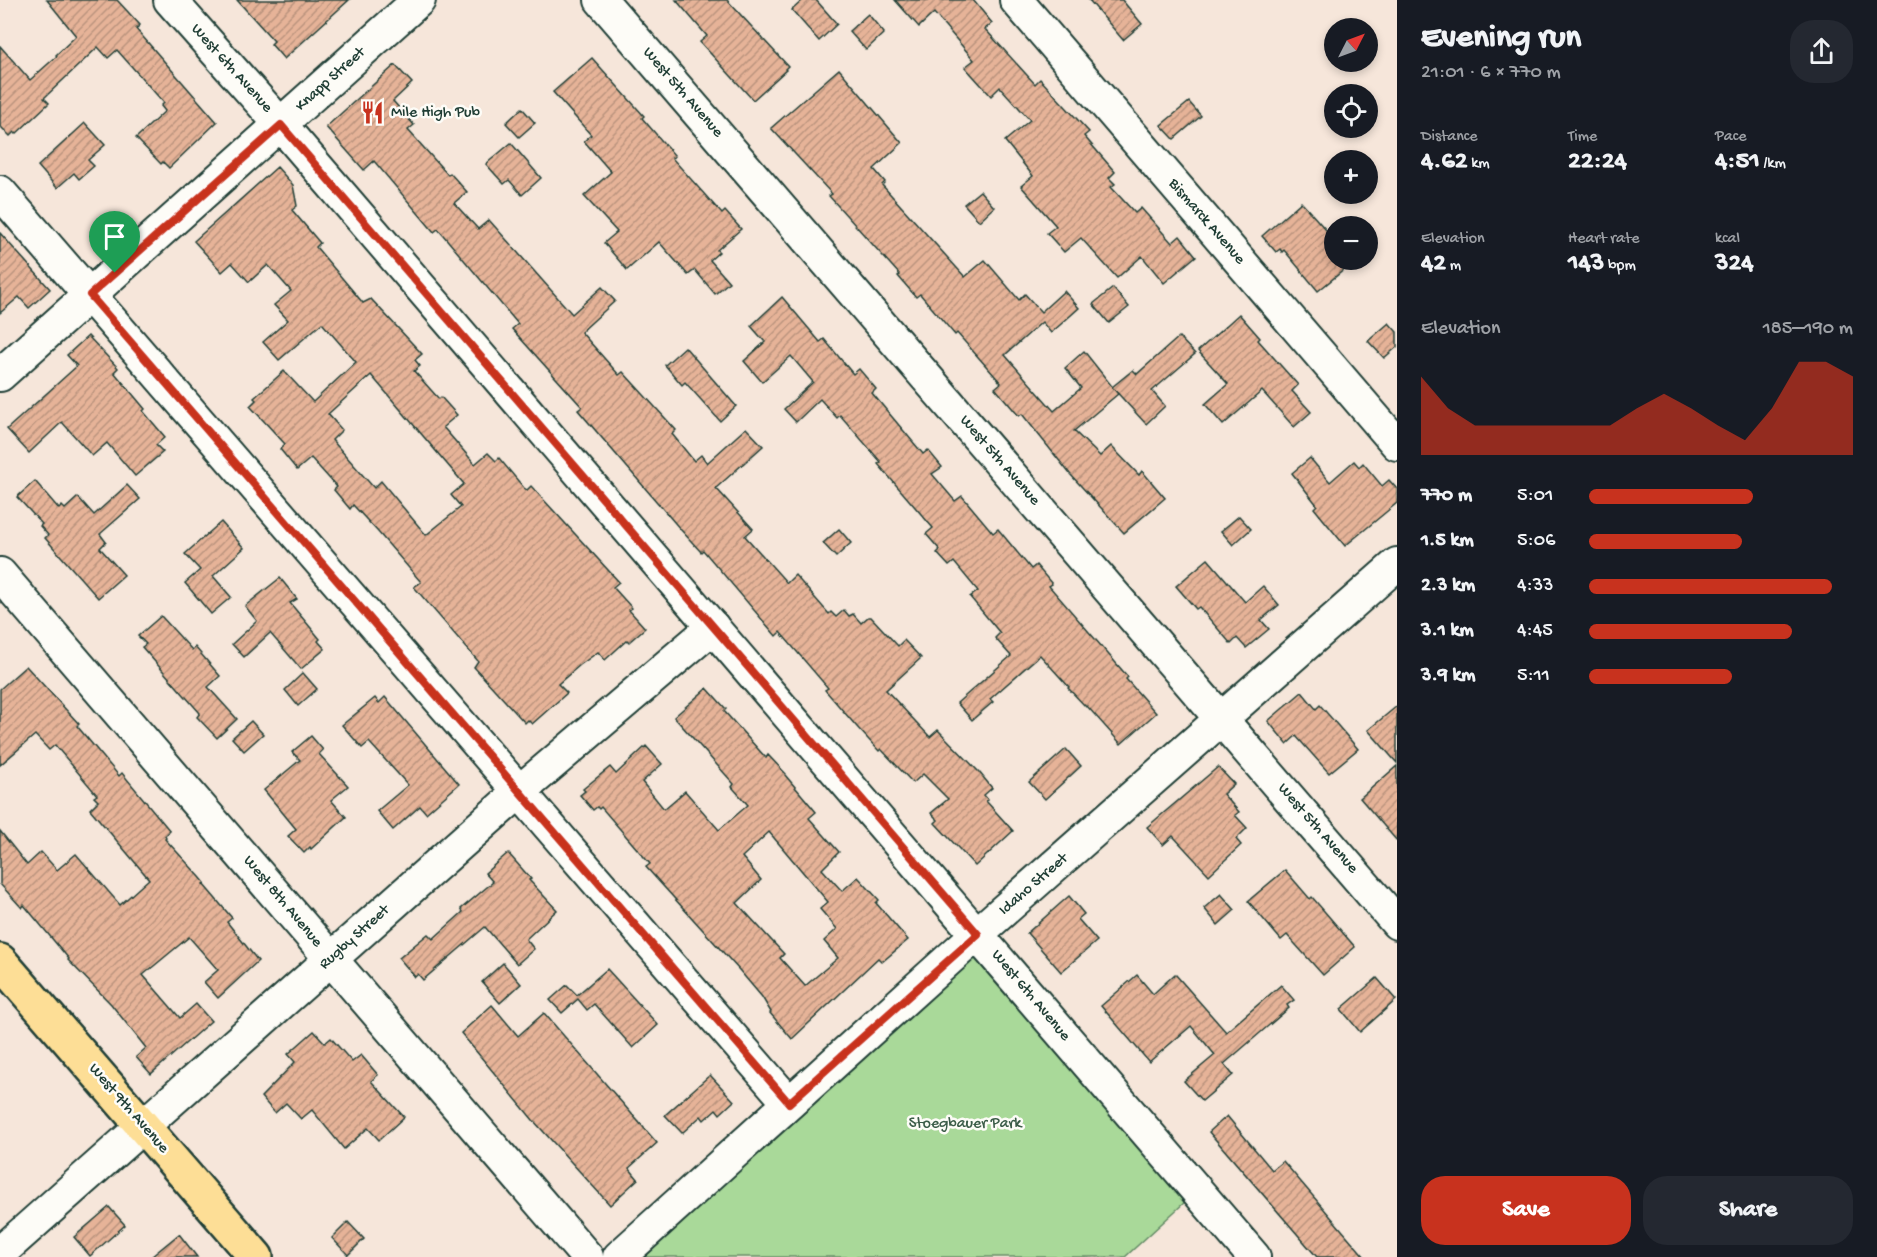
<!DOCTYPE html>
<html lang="en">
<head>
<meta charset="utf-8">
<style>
  :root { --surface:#171b24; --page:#242831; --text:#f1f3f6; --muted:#9ea1a6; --accent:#c8321e }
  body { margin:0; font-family:"Gochi Hand",sans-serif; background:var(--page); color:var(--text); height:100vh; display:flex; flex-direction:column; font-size:22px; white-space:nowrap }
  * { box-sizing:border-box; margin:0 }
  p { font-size:20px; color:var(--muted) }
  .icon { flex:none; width:33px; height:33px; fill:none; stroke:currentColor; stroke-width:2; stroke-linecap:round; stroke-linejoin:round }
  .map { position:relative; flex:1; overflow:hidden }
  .panel { display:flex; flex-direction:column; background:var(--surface); width:480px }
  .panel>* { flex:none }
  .needle { width:39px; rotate:48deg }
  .fabs { position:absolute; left:1324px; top:18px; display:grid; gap:12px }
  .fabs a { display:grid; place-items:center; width:54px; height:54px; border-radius:50%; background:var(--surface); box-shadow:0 3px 9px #0003; font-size:30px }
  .pin { position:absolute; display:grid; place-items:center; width:51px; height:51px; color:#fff; margin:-62px -26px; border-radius:50% 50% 50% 0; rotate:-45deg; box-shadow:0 0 6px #0007 }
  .pin .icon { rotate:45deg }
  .round { display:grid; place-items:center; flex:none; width:63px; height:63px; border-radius:24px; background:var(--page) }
  .overview { display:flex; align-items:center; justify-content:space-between; height:102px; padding:0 24px }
  h1 { font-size:33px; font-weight:700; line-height:45px }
  .metrics { display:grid; grid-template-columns:repeat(3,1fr); gap:9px; height:102px; padding:6px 24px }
  .metrics div { display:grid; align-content:center }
  .metrics b { font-size:26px; font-weight:700 }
  .metrics small { font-size:16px; font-weight:400 }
  .metrics p { font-size:16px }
  .chart { height:168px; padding:12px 24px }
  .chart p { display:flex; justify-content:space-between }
  .chart svg { width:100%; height:108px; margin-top:6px; fill:var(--accent); opacity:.7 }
  .cta { display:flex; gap:12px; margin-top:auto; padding:12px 24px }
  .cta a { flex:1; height:69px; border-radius:24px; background:var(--accent); color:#fff; font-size:24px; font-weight:700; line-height:69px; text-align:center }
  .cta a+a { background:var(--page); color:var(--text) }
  ul { padding:0 24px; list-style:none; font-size:20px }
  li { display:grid; grid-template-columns:96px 72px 1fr; align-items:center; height:45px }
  li i { height:15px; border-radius:8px; background:var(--accent) }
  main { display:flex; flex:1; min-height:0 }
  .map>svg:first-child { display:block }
</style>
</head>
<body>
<main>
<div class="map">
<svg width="1397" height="1257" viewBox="0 0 1397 1257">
  <defs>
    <pattern id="building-hatch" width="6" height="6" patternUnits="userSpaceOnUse" patternTransform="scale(1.5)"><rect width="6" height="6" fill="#e6b398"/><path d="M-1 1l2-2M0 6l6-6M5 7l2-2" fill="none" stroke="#ba937d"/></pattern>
  </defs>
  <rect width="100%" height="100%" fill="#f6e6da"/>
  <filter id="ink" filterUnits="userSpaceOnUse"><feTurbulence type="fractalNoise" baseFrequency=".0167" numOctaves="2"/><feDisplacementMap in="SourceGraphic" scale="12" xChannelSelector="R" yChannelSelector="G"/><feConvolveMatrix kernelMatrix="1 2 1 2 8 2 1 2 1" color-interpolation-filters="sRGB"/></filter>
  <g filter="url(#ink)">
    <!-- green -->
    <polygon fill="#a9d999" stroke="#648b66" stroke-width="1.5" points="977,934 1197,1191 1125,1257 625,1257"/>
    <!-- building -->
    <g fill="url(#building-hatch)" stroke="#1f3d34" stroke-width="1.5" fill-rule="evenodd">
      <polygon points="47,0 117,0 140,25 136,29 217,122 169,168 163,162 161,164 136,138 165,111 161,106 164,103 117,50 108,58 98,47 44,98 49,103 16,134 14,132 10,136 0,126 0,46 30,80 57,56 56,55 76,36"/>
      <polygon points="237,0 349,0 284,59 271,44 274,41"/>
      <polygon points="676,0 727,0 788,66 785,69 786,70 753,100 700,42 707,36"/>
      <polygon points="803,0 816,0 837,24 819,41 792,10"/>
      <polygon points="895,0 973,0 992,23 985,29 1035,84 1040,79 1089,132 1084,136 1115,172 1109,178 1115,184 1111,187 1135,213 1141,208 1172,243 1180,236 1196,256 1164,283 1142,256 1117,278 1081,238 1064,252 1047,233 1056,226 1021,186 1033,176 1005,141 1030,120 1000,87 991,96 965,67 974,60 934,13 919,27"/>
      <polygon points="1089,0 1122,0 1142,24 1123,40"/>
      <polygon points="868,14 884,33 866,50 849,31"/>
      <polygon points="592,58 644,116 642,118 675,156 672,158 722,214 725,211 741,229 717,250 719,252 710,260 729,282 715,294 695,270 688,275 659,242 627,270 604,243 617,232 584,196 611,172 584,141 591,135 553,92"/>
      <polygon points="395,65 412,83 393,101 414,125 408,130 448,175 450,173 467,192 454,203 478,229 489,220 572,314 602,287 615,301 581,332 619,375 623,372 676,430 672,434 694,461 701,455 707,463 746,428 763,446 716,488 753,529 745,536 787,583 795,575 829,614 831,612 836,617 844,610 849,616 853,614 861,623 868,617 871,617 898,646 904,640 921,658 886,690 930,737 938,730 979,772 992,788 984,795 988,800 986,801 1013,831 975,866 935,823 938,820 931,813 948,799 923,774 913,783 881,749 879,751 857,727 825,690 828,688 780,632 776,636 703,550 701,552 681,530 578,410 582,407 512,329 518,324 438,229 434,232 374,161 364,170 326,127"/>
      <polygon points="839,69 902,143 874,169 885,182 882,185 965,277 985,260 1019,300 1025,294 1041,312 1064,291 1079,308 1051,333 1042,322 1005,355 1054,411 1081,388 1065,368 1084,351 1118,394 1074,431 1100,456 1111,446 1139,475 1142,471 1165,498 1124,533 1070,474 1022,414 1019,416 995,388 1001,383 957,333 955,335 920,294 916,297 898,276 900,275 829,196 832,194 771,128"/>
      <polygon points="1189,102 1201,116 1174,139 1161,125"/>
      <polygon points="522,108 535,123 519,137 506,123"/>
      <polygon points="85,123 105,145 88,160 94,166 79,179 74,173 57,188 38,166"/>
      <polygon points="511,143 541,178 522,195 509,180 504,184 486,164"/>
      <path d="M277,167l16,18 4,21 -5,4 28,33 -4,4 47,56 8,-4 51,55 -7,6 5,6 -6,5 25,28 2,-2 16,18 -14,12 32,37 13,-11 8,8 3,-3 25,30 3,2 4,-4 88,96 -6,5 19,21 -3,2 16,18 -16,14 -2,-2 -22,20 -7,-8 -18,13 -22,19 9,9 -35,31 -4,-4 -3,3 -51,-56 4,-6 -64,-74 7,-5 -43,-50 -25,-27 -3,4 -16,-19 3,-3 -26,-29 -14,12 -17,-21 5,-5 -35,-38 6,-6 -2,-2 30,-27 29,31 43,-40 -34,-39 -43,37 -16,-18 25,-22 -14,-15 17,-14 -23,-26 -19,17 -17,-19 -10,9 -28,-31zM371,375l93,109 -13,11 10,12 -35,28 -45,-54 -7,7 -42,-48 10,-10 -14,-16z"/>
      <polygon points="980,191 994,207 979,221 964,204"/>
      <polygon points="1301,202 1335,240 1335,260 1356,260 1318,291 1284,250 1282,252 1280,249 1276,252 1262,236"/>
      <polygon points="0,233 50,289 29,308 19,297 0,313"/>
      <polygon points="1113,288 1129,307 1109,323 1093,304"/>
      <polygon points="782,297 820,342 824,339 853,374 859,369 876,389 872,393 923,454 928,450 942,467 932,474 955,501 962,496 993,533 998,529 1031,569 1036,565 1052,584 1049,586 1128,677 1126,679 1156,713 1121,744 1087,706 1086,707 1068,688 1069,687 1040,655 990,699 993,702 972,720 957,703 1011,656 995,638 1000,633 970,597 978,591 954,562 949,566 937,553 940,550 926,534 933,528 878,464 881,462 840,415 837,418 820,399 796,422 784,409 813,382 791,356 762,382 744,361 765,342 751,326"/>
      <polygon points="1239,314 1260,338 1258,340 1298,385 1292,391 1311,412 1294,427 1262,391 1223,425 1205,404 1228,384 1198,351"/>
      <polygon points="1389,323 1397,332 1397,347 1384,358 1368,341"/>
      <polygon points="88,336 118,368 114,372 145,409 143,411 165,437 156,445 163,452 135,476 107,443 92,456 62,422 29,453 7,429 77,366 67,355"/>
      <polygon points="1179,337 1195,354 1152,391 1165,406 1146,424 1112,387 1133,370 1137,374"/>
      <polygon points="685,347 736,406 720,421 685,382 682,385 665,365"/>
      <polygon points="1310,458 1330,482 1354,461 1359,467 1363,463 1382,486 1389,480 1397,489 1397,503 1345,546 1314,508 1317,505 1292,473"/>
      <polygon points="35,481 59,509 62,506 65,509 78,497 94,515 127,485 140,499 100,534 106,542 100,548 124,575 98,598 45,538 48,535 40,526 42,524 17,497"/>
      <polygon points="1239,516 1251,529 1233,545 1221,531"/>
      <polygon points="221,522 244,548 213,576 231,597 211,614 185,583 200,570 185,554"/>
      <polygon points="839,529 851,543 836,557 823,543"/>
      <polygon points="1208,559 1245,602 1263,586 1279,605 1261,620 1269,629 1246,648 1237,638 1231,644 1199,607 1196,609 1176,586"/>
      <polygon points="280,578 297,599 290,603 320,639 318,641 325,649 301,669 270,633 244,657 232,644 257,621 245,606"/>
      <polygon points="161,616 192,650 195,647 220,676 208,687 237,719 217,738 197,717 200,713 142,647 146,644 138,636"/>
      <polygon points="26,666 79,724 77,726 119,776 122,773 170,831 165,836 166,838 165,839 200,877 205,883 203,884 232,918 227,922 258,961 218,998 204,982 218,970 189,937 143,975 180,1018 196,1004 211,1021 151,1074 136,1057 146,1048 111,1004 68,960 69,959 24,905 22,908 0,884 0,831 27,865 41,852 57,870 76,854 120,905 149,879 90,809 98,801 94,797 97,795 55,745 49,750 35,735 0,765 0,689"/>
      <polygon points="303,673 317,689 298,706 285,690"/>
      <path d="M707,688l19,21 -2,2 42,47 2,-3 18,19 -1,1 31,37 -7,6 30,34 -17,17 20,22 16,-14 21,23 -3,3 32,37 -26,22 -4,-4 -86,81 -22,-26 1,-1 -9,-15 -22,-26 -94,-104 4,-3 -49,-57 -2,2 -2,-2 -4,3 -13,-15 5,-4 -2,-2 27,-22 6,7 30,-28 16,18 -20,18 22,27 21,-18 34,39 29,-25 -16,-18 2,-3 -60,-67zM769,832l59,70 -8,7 17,20 -13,12 14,17 -33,28 -25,-28 4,-4 -47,-51 24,-23 -19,-23z"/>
      <polygon points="1302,692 1316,709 1320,705 1358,749 1329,773 1296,736 1287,744 1268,721"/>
      <polygon points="385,697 459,784 426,813 420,806 393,830 377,811 408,785 369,742 362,748 342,725 375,698 379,703"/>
      <polygon points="1397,706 1397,763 1368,730"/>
      <polygon points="251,721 263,734 244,751 232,738"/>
      <polygon points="311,736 323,750 319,754 348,786 331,800 346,817 311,849 310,847 304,853 288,836 296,829 264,790 300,760 292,752"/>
      <polygon points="1066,749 1081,766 1045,799 1029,782"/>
      <polygon points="1397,766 1397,841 1360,798"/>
      <polygon points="1218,767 1234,784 1223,794 1239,812 1235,815 1247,828 1236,839 1241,845 1209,875 1173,836 1163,845 1147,827"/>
      <polygon points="508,853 531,879 529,880 557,910 526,939 534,949 517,964 485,927 423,980 418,974 415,977 399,958 428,934 433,939 463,912 461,909 493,882 485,873"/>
      <polygon points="1285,870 1310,899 1312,897 1355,947 1323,975 1287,935 1281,940 1248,901"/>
      <polygon points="1221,894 1235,910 1218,925 1204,908"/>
      <polygon points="1069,896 1084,914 1078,919 1097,941 1061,972 1027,933"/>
      <polygon points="503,963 521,984 500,1003 482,982"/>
      <polygon points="607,969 658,1025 633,1048 594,1004 587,1010 578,999 562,1013 550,1000 567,985 577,995"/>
      <polygon points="1175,974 1226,1032 1281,985 1294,1000 1287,1005 1289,1008 1224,1064 1233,1075 1202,1101 1184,1081 1215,1055 1191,1026 1149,1062 1101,1006 1137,975 1153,994"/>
      <polygon points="1377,978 1396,1000 1360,1032 1341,1009"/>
      <polygon points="492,1005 518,1036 544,1013 657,1143 629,1168 638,1179 610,1205 533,1120 461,1033"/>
      <polygon points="314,1031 325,1043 331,1038 352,1062 361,1055 378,1075 371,1081 404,1117 379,1140 368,1128 344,1149 312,1110 301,1119 286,1103 275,1113 261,1097 295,1062 288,1054"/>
      <polygon points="710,1075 734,1101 720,1114 716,1109 704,1120 701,1116 682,1133 665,1115"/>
      <polygon points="1227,1116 1272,1170 1283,1161 1365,1257 1317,1257 1209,1132"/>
      <polygon points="109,1207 125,1225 90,1256 74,1237"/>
      <polygon points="348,1222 364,1239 348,1255 332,1238"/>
      <polygon points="179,1234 197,1257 151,1257"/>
    </g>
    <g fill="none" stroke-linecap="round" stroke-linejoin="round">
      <defs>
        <g id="minor">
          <polyline points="170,0 281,125 1254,1257"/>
          <polyline points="601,0 1397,923"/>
          <polyline points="1016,0 1397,444"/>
          <polyline points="0,192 789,1103"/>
          <polyline points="0,375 419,0"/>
          <polyline points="0,574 587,1257"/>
          <polyline points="0,1253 520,791 713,627"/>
          <polyline points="619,1257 977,934 1397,564"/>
        </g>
        <polyline id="major" points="0,961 256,1257"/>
      </defs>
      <!-- minor casing -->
      <use href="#minor" stroke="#1f3d34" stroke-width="36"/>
      <!-- major casing -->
      <use href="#major" stroke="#1f3d34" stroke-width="38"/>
      <!-- minor -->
      <use href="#minor" stroke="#fdfcf7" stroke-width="32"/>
      <!-- major -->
      <use href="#major" stroke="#fdde96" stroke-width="33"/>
    </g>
  </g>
  <g fill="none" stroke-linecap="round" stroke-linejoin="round" filter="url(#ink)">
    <defs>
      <polygon id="route" points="281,125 978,934 789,1103 90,295"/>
    </defs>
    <!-- route casing -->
    <use href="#route" stroke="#fff" stroke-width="12"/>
    <!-- route -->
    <use href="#route" stroke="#c8321e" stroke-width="8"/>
  </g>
  <!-- icons -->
  <defs>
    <symbol id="restaurant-bare" viewBox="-9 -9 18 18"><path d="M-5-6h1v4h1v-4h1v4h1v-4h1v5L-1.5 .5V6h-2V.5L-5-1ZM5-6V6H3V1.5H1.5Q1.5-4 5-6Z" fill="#c8321e" stroke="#fdfcf7" stroke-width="2.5" paint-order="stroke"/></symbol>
  </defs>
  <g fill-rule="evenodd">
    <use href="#restaurant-bare" x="356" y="96" width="33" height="33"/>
  </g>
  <g text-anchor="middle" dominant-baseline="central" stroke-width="5" stroke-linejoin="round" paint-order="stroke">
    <!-- street labels -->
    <g font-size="16" fill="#1f3d34" stroke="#fdfcf7">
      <text transform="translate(231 69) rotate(48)">West 6th Avenue</text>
      <text transform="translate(331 80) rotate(-42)">Knapp Street</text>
      <text transform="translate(682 93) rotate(49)">West 5th Avenue</text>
      <text transform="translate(1206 222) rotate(49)">Bismarck Avenue</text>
      <text transform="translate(999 461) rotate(49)">West 5th Avenue</text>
      <text transform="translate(1317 829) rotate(49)">West 5th Avenue</text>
      <text transform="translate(1034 885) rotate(-41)">Idaho Street</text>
      <text transform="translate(282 902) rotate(50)">West 8th Avenue</text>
      <text transform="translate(355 938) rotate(-42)">Rugby Street</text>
      <text transform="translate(1030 996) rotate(50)">West 6th Avenue</text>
      <text transform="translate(128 1109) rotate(49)">West 9th Avenue</text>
    </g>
    <!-- poi labels -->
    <g font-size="16" fill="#1f3d34" stroke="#fdfcf7" text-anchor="start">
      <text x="391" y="113">Mile High Pub</text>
    </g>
    <!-- park labels -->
    <g font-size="16" fill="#3b5c48" stroke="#fdfcf7">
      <text x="965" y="1124">Stoegbauer Park</text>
    </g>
  </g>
</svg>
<div class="fabs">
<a><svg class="needle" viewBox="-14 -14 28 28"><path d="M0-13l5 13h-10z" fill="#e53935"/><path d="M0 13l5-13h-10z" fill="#9ea1a6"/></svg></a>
<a><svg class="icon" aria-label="locate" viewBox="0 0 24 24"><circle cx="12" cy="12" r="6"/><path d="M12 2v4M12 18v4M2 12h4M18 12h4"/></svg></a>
<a>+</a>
<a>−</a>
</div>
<div class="pin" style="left:115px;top:273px;background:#1e9e55"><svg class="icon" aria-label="arrive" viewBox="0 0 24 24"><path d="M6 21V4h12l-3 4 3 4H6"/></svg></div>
</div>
<section class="panel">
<div class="overview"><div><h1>Evening run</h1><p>21:01 · 6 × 770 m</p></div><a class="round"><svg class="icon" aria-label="share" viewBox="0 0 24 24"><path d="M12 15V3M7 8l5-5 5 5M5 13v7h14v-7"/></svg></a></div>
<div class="metrics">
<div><p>Distance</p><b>4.62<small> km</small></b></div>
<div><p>Time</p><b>22:24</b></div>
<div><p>Pace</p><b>4:51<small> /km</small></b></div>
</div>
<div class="metrics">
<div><p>Elevation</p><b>42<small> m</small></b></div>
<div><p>Heart rate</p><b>143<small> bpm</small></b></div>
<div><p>kcal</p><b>324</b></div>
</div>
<div class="chart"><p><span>Elevation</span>185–190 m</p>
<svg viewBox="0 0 160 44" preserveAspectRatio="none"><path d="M0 44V12L10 25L20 32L30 32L40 32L50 32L60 32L70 32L80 25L90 19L100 25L110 32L120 38L130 25L140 6L150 6L160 12V44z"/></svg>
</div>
<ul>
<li><b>770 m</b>5:01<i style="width:62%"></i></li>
<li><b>1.5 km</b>5:06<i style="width:58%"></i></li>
<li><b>2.3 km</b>4:33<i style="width:92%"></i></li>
<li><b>3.1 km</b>4:45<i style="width:77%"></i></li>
<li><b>3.9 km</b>5:11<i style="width:54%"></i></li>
</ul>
<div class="cta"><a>Save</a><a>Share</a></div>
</section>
</main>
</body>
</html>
